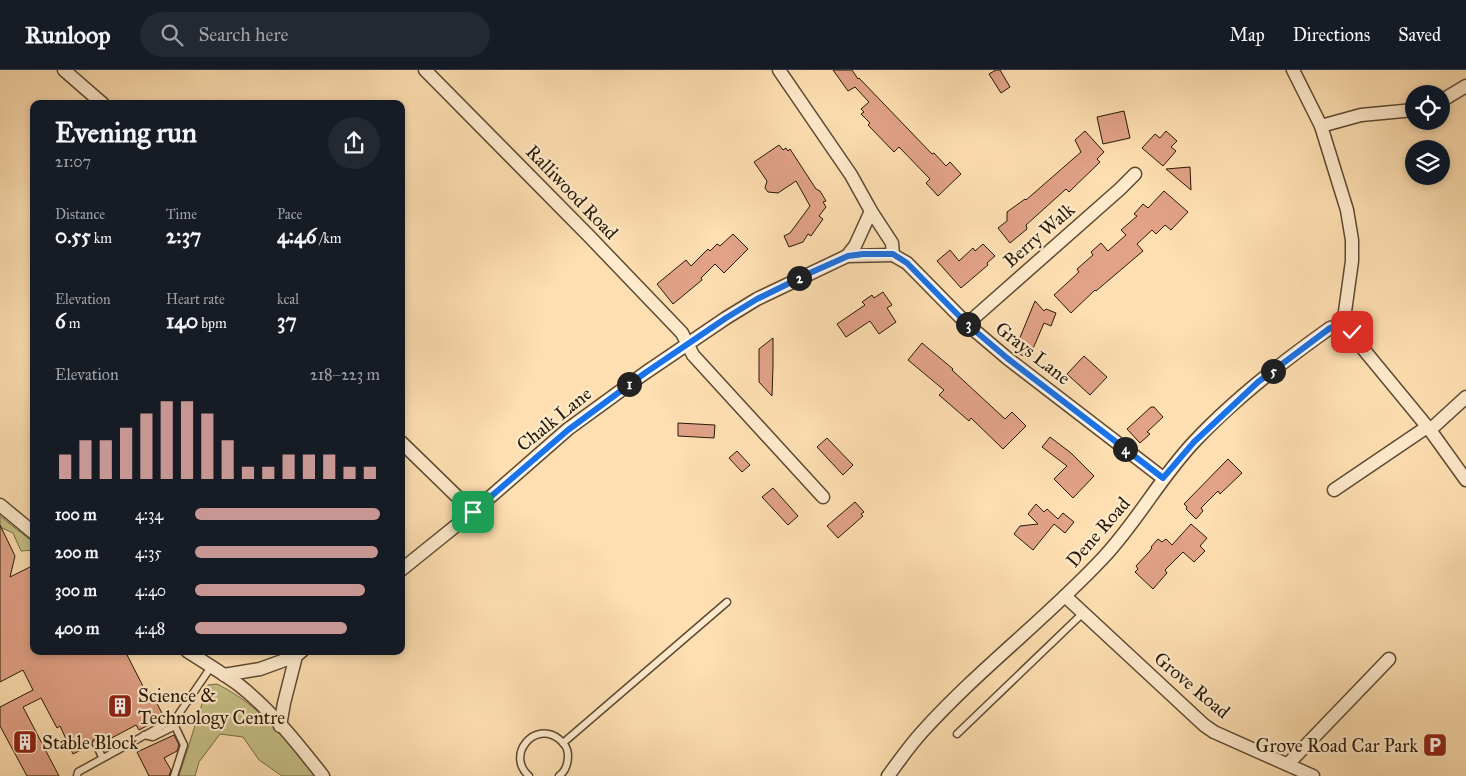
<!DOCTYPE html>
<html lang="en">
<head>
<meta charset="utf-8">
<style>
  :root { --surface:#171b24; --page:#242831; --text:#f1f3f6; --muted:#9ea1a6; --line:#363941; --accent:#c59692 }
  body { margin:0; font-family:"IM FELL Great Primer",serif; background:var(--page); color:var(--text); height:100vh; display:flex; flex-direction:column; font-size:19px; white-space:nowrap }
  * { box-sizing:border-box; margin:0 }
  p { font-size:16px; color:var(--muted) }
  .icon { flex:none; width:28px; height:28px; fill:none; stroke:currentColor; stroke-width:2; stroke-linecap:round; stroke-linejoin:round }
  .map { position:relative; flex:1; overflow:hidden }
  .panel { position:absolute; left:30px; top:30px; width:375px; height:555px; display:flex; flex-direction:column; background:var(--surface); border-radius:10px; box-shadow:0 2px 8px #0003 }
  .panel>* { flex:none }
  .fabs { position:absolute; left:1405px; top:15px; display:grid; gap:10px }
  .fabs a { display:grid; place-items:center; width:45px; height:45px; border-radius:50%; background:var(--surface); box-shadow:0 2px 8px #0003; font-size:25px }
  .pin { position:absolute; display:grid; place-items:center; width:42px; height:42px; color:#fff; margin:-21px; border-radius:10px; box-shadow:0 2px 8px #0006 }
  .km { position:absolute; width:25px; height:25px; margin:-12px; border-radius:50%; background:#222; color:#fff; font-size:14px; line-height:25px; text-align:center }
  .round { display:grid; place-items:center; flex:none; width:52px; height:52px; border-radius:26px; background:var(--page) }
  .headline { display:flex; align-items:center; justify-content:space-between; height:85px; padding:0 25px }
  h1 { font-size:28px; font-weight:800; line-height:38px }
  .figures { display:grid; grid-template-columns:repeat(3,1fr); gap:8px; height:85px; padding:5px 25px }
  .figures div { display:grid; align-content:center }
  .figures b { font-size:21px; font-weight:800 }
  .figures small { font-size:14px; font-weight:400 }
  .figures p { font-size:14px }
  .chart { height:140px; padding:10px 25px }
  .chart p { display:flex; justify-content:space-between }
  .chart svg { width:100%; height:90px; margin-top:5px; stroke:var(--accent); stroke-width:6 }
  ul { padding:0 25px; list-style:none; font-size:16px }
  li { display:grid; grid-template-columns:80px 60px 1fr; align-items:center; height:38px }
  li i { height:12px; border-radius:6px; background:var(--accent) }
  header { display:flex; align-items:center; gap:30px; box-sizing:border-box; height:70px; padding:0 25px; background:var(--surface); border-bottom:1px solid var(--line) }
  header strong { font-size:24px }
  nav { display:flex; gap:28px; margin-inline-start:auto; font-size:18px }
  .search { width:350px; height:45px; background:var(--page); display:flex; align-items:center; gap:12px; box-sizing:border-box; padding:0 18px; border-radius:28px; color:var(--muted); font-size:19px }
  .map>svg:first-child { display:block }
</style>
</head>
<body>
<header>
<strong>Runloop</strong>
<div class="search"><svg class="icon" aria-label="search" viewBox="0 0 24 24"><circle cx="10" cy="10" r="6"/><path d="M15 15l6 6"/></svg>Search here</div>
<nav><a>Map</a><a>Directions</a><a>Saved</a></nav>
</header>
<div class="map">
<svg width="1466" height="706" viewBox="0 0 1466 706">
  <rect width="100%" height="100%" fill="#fedfb1"/>
  <filter id="stains"><feTurbulence type="fractalNoise" baseFrequency=".004" numOctaves="4"/><feColorMatrix values="0 0 0 0 .2 0 0 0 0 .09 0 0 0 0 .02 0 0 0 .5 -.17"/></filter>
  <radialGradient id="worn" r=".72"><stop offset=".6" stop-color="#630" stop-opacity="0"/><stop offset="1" stop-color="#630" stop-opacity=".3"/></radialGradient>
  <!-- green -->
  <g fill="#c6c087" stroke="#766c47">
    <polygon points="0,446 34,473 34,480 21,481 13,463 0,457"/>
    <path d="M217,614c41,20 72,57 100,92h-35l-23,-16 -16,-23 -23,-3 -21,28 -4,14h-16l29,-91z"/>
  </g>
  <!-- building -->
  <g fill="#e1a287" stroke="#261907">
    <polygon points="833,0 852,0 858,9 859,8 932,84 934,83 946,96 950,92 961,104 938,126 926,113 930,109 899,77 894,82 868,55 870,53 861,44 864,42 861,39 869,32 855,17 848,21"/>
    <polygon points="996,0 1000,0 1010,17 1001,23 989,4"/>
    <polygon points="1124,41 1130,68 1103,74 1097,47"/>
    <polygon points="1085,61 1104,82 1097,89 1100,92 1069,122 1066,119 1026,155 1027,159 1010,173 998,158 1007,151 1007,142 1025,129 1026,130 1081,82 1075,70"/>
    <polygon points="1166,61 1177,71 1171,77 1176,81 1163,96 1142,78 1155,64 1160,68"/>
    <polygon points="779,75 783,80 786,78 788,81 790,79 816,119 820,121 826,131 823,132 826,137 819,146 823,149 811,166 808,164 803,172 789,177 784,166 790,163 810,136 796,111 778,123 768,122 765,118 767,111 754,92"/>
    <polygon points="1190,97 1191,120 1166,99"/>
    <polygon points="1164,121 1188,142 1171,160 1165,155 1156,164 1152,160 1137,174 1143,181 1096,221 1095,220 1071,243 1054,225 1079,202 1077,199 1093,185 1091,182 1101,173 1108,181 1126,165 1121,160 1137,146 1134,144 1143,134 1148,138"/>
    <polygon points="733,164 748,179 724,203 715,194 701,208 702,210 673,234 657,214 686,190 691,196 708,179 710,181 717,174 720,176"/>
    <polygon points="983,174 995,186 987,193 988,195 961,218 937,191 950,180 959,191 973,178 975,181"/>
    <polygon points="883,222 892,235 887,238 896,252 879,264 870,251 846,267 837,254 865,235 862,232 872,225 874,228"/>
    <polygon points="1035,231 1044,241 1046,239 1056,243 1051,256 1044,253 1029,288 1014,282"/>
    <polygon points="773,268 773,296 772,326 759,312 759,279"/>
    <polygon points="922,273 953,299 952,300 1005,349 1012,342 1026,356 1003,379 971,348 969,351 939,325 944,320 908,290"/>
    <polygon points="1084,286 1107,307 1090,325 1067,304"/>
    <polygon points="1151,337 1154,337 1163,347 1147,362 1150,364 1140,373 1127,359"/>
    <polygon points="678,353 715,355 714,368 678,366"/>
    <polygon points="1050,367 1071,383 1094,406 1073,428 1054,409 1067,396 1042,377"/>
    <polygon points="827,368 853,395 843,405 817,377"/>
    <polygon points="737,381 750,395 742,402 729,388"/>
    <polygon points="1228,389 1242,403 1220,424 1218,421 1201,438 1203,441 1196,449 1186,439 1187,437 1184,434"/>
    <polygon points="773,418 798,446 788,455 762,427"/>
    <polygon points="855,432 864,442 861,444 863,446 838,468 827,456"/>
    <polygon points="1036,434 1044,442 1047,439 1058,449 1063,443 1074,452 1065,463 1054,454 1033,480 1014,464 1020,456 1038,454 1028,444"/>
    <polygon points="1191,454 1207,468 1200,476 1205,481 1194,492 1183,482 1165,500 1167,503 1153,519 1135,502 1138,499 1136,496 1149,482 1152,478 1151,477 1158,469 1162,472 1166,469 1172,475"/>
    <polygon points="0,455 15,486 10,507 34,495 34,581 125,581 147,624 151,622 164,647 139,660 136,655 106,671 105,668 100,671 94,669 92,672 91,675 73,684 60,656 57,658 41,628 23,637 59,706 27,706 0,656 0,637 33,620 23,600 0,612"/>
    <polygon points="174,665 179,675 177,681 164,688 171,700 169,706 149,706 137,682"/>
  </g>
  <g fill="none" stroke-linecap="round" stroke-linejoin="round">
    <defs>
      <g id="service">
        <polyline points="172,650 184,675 174,706"/>
        <polyline points="957,664 1083,543"/>
        <polyline points="144,665 153,667 175,656"/>
        <polyline points="563,673 727,532"/>
        <polyline points="96,674 102,687"/>
        <polyline points="77,706 78,702 176,648 211,597"/>
        <path d="M529,706c-24,-21 6,-56 30,-37 5,4 9,10 9,16 0,9 -2,16 -9,21"/>
      </g>
      <g id="minor">
        <polyline points="64,0 103,34"/>
        <polyline points="425,0 588,165 682,263 693,285 823,427"/>
        <polyline points="779,0 851,105 871,141 892,173 893,185"/>
        <polyline points="1293,0 1321,56 1347,140 1352,170 1352,191 1343,256"/>
        <polyline points="1441,31 1466,16"/>
        <polyline points="1321,56 1361,45 1414,40"/>
        <polyline points="893,185 907,193 967,254 1007,288 1163,408"/>
        <polyline points="847,186 855,176 871,141"/>
        <polyline points="967,254 1120,119 1135,104"/>
        <polyline points="1430,360 1466,327"/>
        <polyline points="401,372 473,442"/>
        <polyline points="1334,420 1427,357"/>
        <polyline points="0,435 34,463"/>
        <polyline points="401,500 473,442 568,359 645,303 726,248 757,229 847,186 893,185"/>
        <polyline points="1065,526 1204,655 1214,662 1313,706"/>
        <path d="M187,581c17,11 35,22 52,34 32,25 59,59 84,91"/>
        <polyline points="224,605 260,599 296,586"/>
        <polyline points="280,656 284,633 296,586 302,581"/>
        <polyline points="1288,694 1389,589"/>
        <path d="M888,706c11,-15 22,-31 35,-45 56,-62 123,-112 180,-173 34,-36 57,-80 91,-116 40,-43 88,-80 136,-114l9,-3 11,3 5,11 75,91 36,50"/>
      </g>
    </defs>
    <!-- service casing -->
    <use href="#service" stroke="#5c4a32" stroke-width="9"/>
    <!-- minor casing -->
    <use href="#minor" stroke="#5c4a32" stroke-width="15"/>
    <!-- service -->
    <use href="#service" stroke="#feeacc" stroke-width="6"/>
    <!-- minor -->
    <use href="#minor" stroke="#feeacc" stroke-width="12"/>
  </g>
  <g fill="none" stroke-linecap="round" stroke-linejoin="round">
    <defs>
      <polyline id="route" points="473,442 568,360 645,303 726,248 757,229 812,202 848,186 863,184 893,184 907,193 967,254 1007,288 1163,408 1194,372 1258,312 1330,258 1339,255 1347,256 1352,262"/>
    </defs>
    <!-- route casing -->
    <use href="#route" stroke="#fff" stroke-width="10"/>
    <!-- route -->
    <use href="#route" stroke="#1a73e8" stroke-width="6"/>
  </g>
  <!-- icons -->
  <defs>
    <symbol id="building-square" viewBox="-11 -11 22 22"><rect x="-9" y="-9" width="18" height="18" rx="4" fill="#8f2418" stroke="#feeacc"/><path d="M-4-6H4V6H1V3H-1V6H-4ZM-2.5-4.3h1.7v1.8h-1.7ZM.8-4.3h1.7v1.8H.8ZM-2.5-1h1.7V.8h-1.7ZM.8-1h1.7V.8H.8Z" fill="#fff"/></symbol>
    <symbol id="parking-square" viewBox="-11 -11 22 22"><rect x="-9" y="-9" width="18" height="18" rx="4" fill="#8f2418" stroke="#feeacc"/><path d="M-3.5-5.5H1a3.5 3.5 0 0 1 0 7H-1V5.5H-3.5ZM-1-3.4V-.6H.8a1.4 1.4 0 0 0 0-2.8Z" fill="#fff"/></symbol>
  </defs>
  <g fill-rule="evenodd">
    <use href="#building-square" x="106" y="622" width="28" height="28"/>
    <use href="#building-square" x="11" y="658" width="28" height="28"/>
    <use href="#parking-square" x="1421" y="661" width="28" height="28"/>
  </g>
  <g text-anchor="middle" dominant-baseline="central" stroke-width="4.5" stroke-linejoin="round" paint-order="stroke">
    <!-- street labels -->
    <g font-size="19" fill="#261907" stroke="#feeacc">
      <text transform="translate(572 122) rotate(46)">Ralliwood Road</text>
      <text transform="translate(1039 165) rotate(-41)">Berry Walk</text>
      <text transform="translate(1033 283) rotate(38)">Grays Lane</text>
      <text transform="translate(554 349) rotate(-39)">Chalk Lane</text>
      <text transform="translate(1098 462) rotate(-49)">Dene Road</text>
      <text transform="translate(1192 615) rotate(40)">Grove Road</text>
    </g>
    <!-- poi labels -->
    <g font-size="19" fill="#261907" stroke="#feeacc" text-anchor="start">
      <text x="138" y="625">Science &amp;<tspan x="138" dy="22">Technology Centre</tspan></text>
      <text x="42" y="672">Stable Block</text>
      <text x="1418" y="675" text-anchor="end">Grove Road Car Park</text>
    </g>
  </g>
  <rect width="100%" height="100%" filter="url(#stains)"/>
  <rect width="100%" height="100%" fill="url(#worn)"/>
</svg>
<div class="fabs">
<a><svg class="icon" aria-label="locate" viewBox="0 0 24 24"><circle cx="12" cy="12" r="6"/><path d="M12 2v4M12 18v4M2 12h4M18 12h4"/></svg></a>
<a><svg class="icon" aria-label="layers" viewBox="0 0 24 24"><path d="M12 4l9 5-9 5-9-5zM3 14l9 5 9-5"/></svg></a>
</div>
<div class="pin" style="left:473px;top:442px;background:#1e9e55"><svg class="icon" aria-label="arrive" viewBox="0 0 24 24"><path d="M6 21V4h12l-3 4 3 4H6"/></svg></div>
<div class="pin" style="left:1352px;top:262px;background:#d93025"><svg class="icon" aria-label="check" viewBox="0 0 24 24"><path d="M5 12l5 5 9-10"/></svg></div>
<b class="km" style="left:629px;top:314px">1</b>
<b class="km" style="left:799px;top:208px">2</b>
<b class="km" style="left:968px;top:254px">3</b>
<b class="km" style="left:1125px;top:379px">4</b>
<b class="km" style="left:1273px;top:301px">5</b>
<section class="panel">
<div class="headline"><div><h1>Evening run</h1><p>21:07</p></div><a class="round"><svg class="icon" aria-label="share" viewBox="0 0 24 24"><path d="M12 15V3M7 8l5-5 5 5M5 13v7h14v-7"/></svg></a></div>
<div class="figures">
<div><p>Distance</p><b>0.55<small> km</small></b></div>
<div><p>Time</p><b>2:37</b></div>
<div><p>Pace</p><b>4:46<small> /km</small></b></div>
</div>
<div class="figures">
<div><p>Elevation</p><b>6<small> m</small></b></div>
<div><p>Heart rate</p><b>140<small> bpm</small></b></div>
<div><p>kcal</p><b>37</b></div>
</div>
<div class="chart"><p><span>Elevation</span>218–223 m</p>
<svg viewBox="0 0 160 44" preserveAspectRatio="none"><path d="M5 44V32M15 44V25M25 44V25M35 44V19M45 44V12M55 44V6M65 44V6M75 44V12M85 44V25M95 44V38M105 44V38M115 44V32M125 44V32M135 44V32M145 44V38M155 44V38"/></svg>
</div>
<ul>
<li><b>100 m</b>4:34<i style="width:100%"></i></li>
<li><b>200 m</b>4:35<i style="width:99%"></i></li>
<li><b>300 m</b>4:40<i style="width:92%"></i></li>
<li><b>400 m</b>4:48<i style="width:82%"></i></li>
</ul>
</section>
</div>
</body>
</html>
